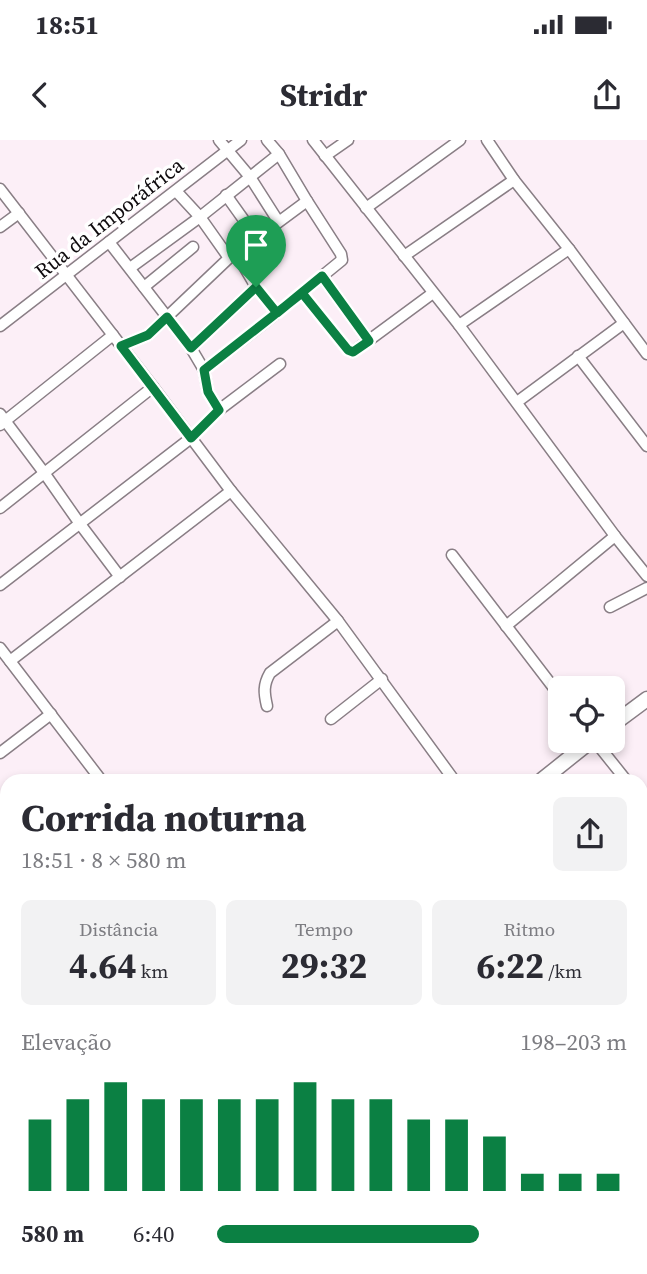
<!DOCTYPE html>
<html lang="pt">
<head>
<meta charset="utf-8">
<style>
  :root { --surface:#fff; --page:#f2f2f3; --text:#2b2b33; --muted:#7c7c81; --accent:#0b8043 }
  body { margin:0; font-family:"Source Serif 4",serif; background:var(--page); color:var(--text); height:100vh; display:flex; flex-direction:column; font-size:26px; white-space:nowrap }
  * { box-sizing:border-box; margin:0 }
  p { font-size:23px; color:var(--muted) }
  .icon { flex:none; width:38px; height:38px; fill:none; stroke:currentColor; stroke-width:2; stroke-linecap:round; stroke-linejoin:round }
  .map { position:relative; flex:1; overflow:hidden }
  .drawer { position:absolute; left:0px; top:634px; width:648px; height:500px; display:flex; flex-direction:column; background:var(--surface); border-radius:21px 21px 0 0; box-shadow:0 4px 10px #0003 }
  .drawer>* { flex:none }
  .tools { position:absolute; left:548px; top:536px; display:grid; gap:14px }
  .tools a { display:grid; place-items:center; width:77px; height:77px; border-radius:10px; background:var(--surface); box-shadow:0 4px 10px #0003; font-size:35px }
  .pin { position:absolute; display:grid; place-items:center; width:60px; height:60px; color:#fff; margin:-72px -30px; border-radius:50% 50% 50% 0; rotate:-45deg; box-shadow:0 0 7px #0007 }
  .pin .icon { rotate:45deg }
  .round { display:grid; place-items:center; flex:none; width:74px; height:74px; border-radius:10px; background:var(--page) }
  .head { display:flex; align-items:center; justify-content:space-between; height:119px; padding:0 21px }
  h1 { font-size:38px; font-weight:700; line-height:52px }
  .stats { display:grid; grid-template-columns:repeat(3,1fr); gap:10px; height:119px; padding:7px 21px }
  .stats div { display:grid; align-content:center; border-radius:10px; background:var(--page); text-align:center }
  .stats b { font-size:35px; font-weight:700 }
  .stats small { font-size:19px; font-weight:400 }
  .stats p { font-size:19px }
  .chart { height:196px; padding:14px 21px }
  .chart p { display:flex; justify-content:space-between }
  .chart svg { width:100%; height:126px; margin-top:7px; stroke:var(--accent); stroke-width:6 }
  ul { padding:0 21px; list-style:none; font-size:23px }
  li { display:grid; grid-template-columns:112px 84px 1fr; align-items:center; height:52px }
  li i { height:18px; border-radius:9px; background:var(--accent) }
  .status { display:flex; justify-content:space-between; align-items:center; height:49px; padding:0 35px; background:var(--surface); direction:ltr }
  .status svg { height:19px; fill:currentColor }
  header { display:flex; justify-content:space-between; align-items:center; height:91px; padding:0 21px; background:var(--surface); font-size:32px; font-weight:700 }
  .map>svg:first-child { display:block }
</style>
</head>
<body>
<div class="status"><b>18:51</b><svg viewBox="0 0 49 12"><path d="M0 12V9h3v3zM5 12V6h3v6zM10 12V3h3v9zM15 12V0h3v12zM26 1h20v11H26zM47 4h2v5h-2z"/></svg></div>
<header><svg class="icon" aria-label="back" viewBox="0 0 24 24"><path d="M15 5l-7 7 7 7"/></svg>Stridr<svg class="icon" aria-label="share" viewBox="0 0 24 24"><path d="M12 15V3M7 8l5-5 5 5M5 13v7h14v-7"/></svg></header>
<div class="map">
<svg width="647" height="1134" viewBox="0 0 647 1134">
  <rect width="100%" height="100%" fill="#fceff7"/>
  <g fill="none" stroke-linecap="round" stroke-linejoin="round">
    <defs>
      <g id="street">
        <polyline points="219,0 250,37 278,81"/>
        <polyline points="313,0 459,185 615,396 647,436"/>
        <polyline points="487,0 514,40 569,109 647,214"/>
        <polyline points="325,16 348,0"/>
        <polyline points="0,49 153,247 231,351 338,481 454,640"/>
        <polyline points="226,55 261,104 260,109 243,118 242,123 256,147 277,173"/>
        <polyline points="366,68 460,0"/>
        <polyline points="0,87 19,73"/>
        <polyline points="257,98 307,61"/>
        <polyline points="109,102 191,208 204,230 208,252 219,270"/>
        <polyline points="404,116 514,40"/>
        <polyline points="130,128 200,77 279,14"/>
        <polyline points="322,136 369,201"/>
        <polyline points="144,147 193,107"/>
        <polyline points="302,153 348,210 353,212 433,153"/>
        <polyline points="459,185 569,109"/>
        <polyline points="0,186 241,0"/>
        <polyline points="121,206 148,195 229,118 200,77 176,51"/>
        <polyline points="191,208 256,147"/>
        <polyline points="578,216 647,306"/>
        <polyline points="204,230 277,173 342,120 341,114 307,61 279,14 267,0"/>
        <polyline points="517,262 624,183"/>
        <polyline points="0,274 45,334 80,384 120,437"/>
        <polyline points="0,285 113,195"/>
        <polyline points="0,368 153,247"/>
        <polyline points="452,415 560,556"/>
        <polyline points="0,445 191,298 219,270 280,224"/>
        <polyline points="610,467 647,448"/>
        <polyline points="506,486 615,396"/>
        <polyline points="0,508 101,640"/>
        <polyline points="10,521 231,351"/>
        <path d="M267,566c-3,-13 -4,-21 3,-33l68,-52"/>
        <polyline points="331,579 382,539"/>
        <polyline points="594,600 626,640"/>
        <polyline points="0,613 51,574"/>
        <polyline points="640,659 647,667"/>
        <polyline points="0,669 7,679"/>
        <polyline points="640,685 647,680"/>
        <polyline points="0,752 5,748"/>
        <polyline points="640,793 647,787"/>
        <polyline points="0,817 7,812"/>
        <polyline points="0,855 7,850"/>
        <polyline points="640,877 647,871"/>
        <polyline points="640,882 647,890"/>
        <polyline points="0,897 7,891"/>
        <polyline points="640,951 647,960"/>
        <polyline points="640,1008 647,1002"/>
        <polyline points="641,1060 647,1066"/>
        <polyline points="476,1127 481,1134"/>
        <polyline points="204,1134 214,1127"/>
        <polyline points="355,1134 364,1127"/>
      </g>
      <g id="secondary">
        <polyline points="612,585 647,559"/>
        <polyline points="542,640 592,600"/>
        <polyline points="0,969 7,978"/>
        <polyline points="0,1050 7,1045"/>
        <polyline points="123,1127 128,1134"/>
      </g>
    </defs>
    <!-- street casing -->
    <use href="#street" stroke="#897e85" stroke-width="13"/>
    <!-- secondary casing -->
    <use href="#secondary" stroke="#897e85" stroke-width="17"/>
    <!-- street -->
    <use href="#street" stroke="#fff" stroke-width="10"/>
    <!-- secondary -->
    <use href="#secondary" stroke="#fff" stroke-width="14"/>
  </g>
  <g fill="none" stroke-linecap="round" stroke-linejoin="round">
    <defs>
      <polyline id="route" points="256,147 191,208 167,177 148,195 121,206 191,298 219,270 208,252 204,230 302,153 348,210 353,212 369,201 322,136 277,173 256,147"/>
    </defs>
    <!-- route casing -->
    <use href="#route" stroke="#fff" stroke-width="14"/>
    <!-- route -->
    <use href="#route" stroke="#0b8043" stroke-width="9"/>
  </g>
  <g text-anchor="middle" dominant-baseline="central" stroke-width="7" stroke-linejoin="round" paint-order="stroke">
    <!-- street labels -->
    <g font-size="21" fill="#0e0a0d" stroke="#fff">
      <text transform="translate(109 78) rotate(-38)">Rua da Imporáfrica</text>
    </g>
  </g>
</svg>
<div class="tools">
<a><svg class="icon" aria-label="locate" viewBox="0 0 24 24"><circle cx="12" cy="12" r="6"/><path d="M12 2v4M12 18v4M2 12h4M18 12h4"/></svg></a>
</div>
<div class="pin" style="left:256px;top:147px;background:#1e9e55"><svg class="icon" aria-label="arrive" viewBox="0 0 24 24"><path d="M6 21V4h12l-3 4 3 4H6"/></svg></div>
<section class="drawer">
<div class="head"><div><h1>Corrida noturna</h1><p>18:51 · 8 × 580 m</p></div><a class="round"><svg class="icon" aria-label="share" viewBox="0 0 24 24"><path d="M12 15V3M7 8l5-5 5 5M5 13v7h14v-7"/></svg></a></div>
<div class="stats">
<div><p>Distância</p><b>4.64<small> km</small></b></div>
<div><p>Tempo</p><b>29:32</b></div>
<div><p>Ritmo</p><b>6:22<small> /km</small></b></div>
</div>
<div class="chart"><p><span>Elevação</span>198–203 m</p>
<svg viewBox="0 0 160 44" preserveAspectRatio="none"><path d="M5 44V19M15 44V12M25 44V6M35 44V12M45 44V12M55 44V12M65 44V12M75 44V6M85 44V12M95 44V12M105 44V19M115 44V19M125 44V25M135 44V38M145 44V38M155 44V38"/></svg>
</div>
<ul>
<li><b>580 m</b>6:40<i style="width:64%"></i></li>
</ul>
</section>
</div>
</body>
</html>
